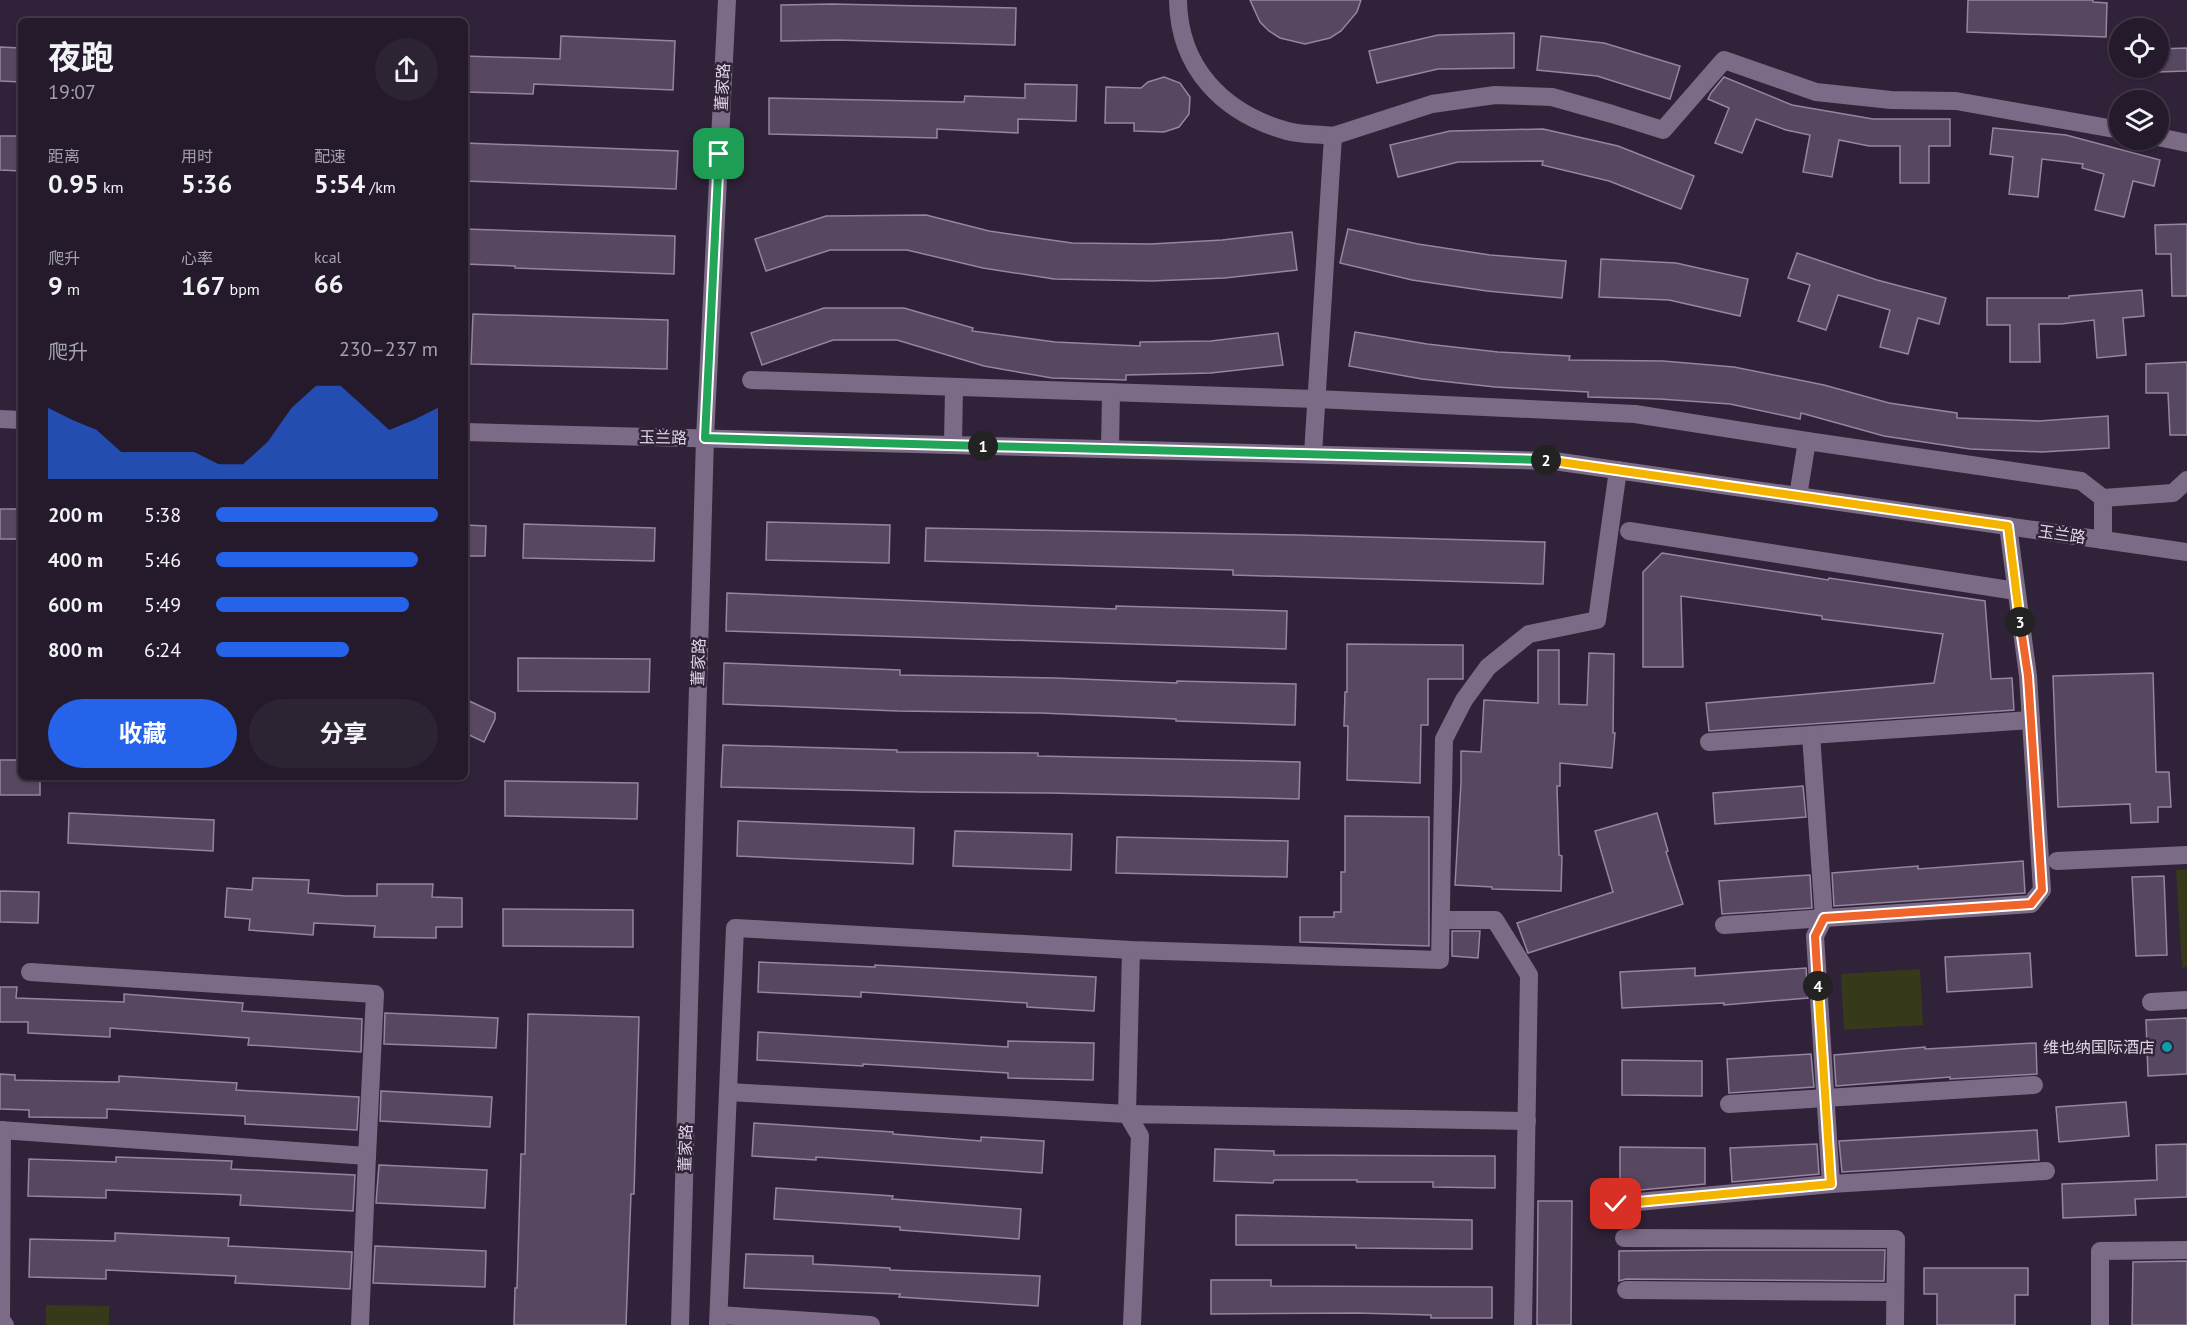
<!DOCTYPE html>
<html lang="zh">
<head>
<meta charset="utf-8">
<style>
  :root { --surface:#241a2b; --page:#2c2333; --text:#f1f3f6; --muted:#a3a1a9; --line:#413847; --accent:#2563eb }
  body { margin:0; font-family:"PT Sans","Noto Sans SC",sans-serif; background:var(--page); color:var(--text); height:100vh; display:flex; flex-direction:column; font-size:22px; white-space:nowrap }
  * { box-sizing:border-box; margin:0 }
  p { font-size:20px; color:var(--muted) }
  .icon { flex:none; width:33px; height:33px; fill:none; stroke:currentColor; stroke-width:2; stroke-linecap:round; stroke-linejoin:round }
  .map { position:relative; flex:1; overflow:hidden }
  .sheet { position:absolute; left:18px; top:18px; width:450px; height:762px; display:flex; flex-direction:column; background:var(--surface); border-radius:9px; box-shadow:0 2px 4px #0004,0 0 0 2px var(--line) }
  .sheet>* { flex:none }
  .fabs { position:absolute; left:2109px; top:18px; display:grid; gap:12px }
  .fabs a { display:grid; place-items:center; width:60px; height:60px; border-radius:50%; background:var(--surface); box-shadow:0 2px 4px #0004,0 0 0 2px var(--line); font-size:30px }
  .pin { position:absolute; display:grid; place-items:center; width:51px; height:51px; color:#fff; margin:-26px; border-radius:12px; box-shadow:0 3px 9px #0006 }
  .km { position:absolute; width:30px; height:30px; margin:-15px; border-radius:50%; background:#222; color:#fff; font-size:16px; line-height:30px; text-align:center }
  .round { display:grid; place-items:center; flex:none; width:63px; height:63px; border-radius:32px; background:var(--page) }
  .head { display:flex; align-items:center; justify-content:space-between; height:102px; padding:0 30px }
  h1 { font-size:33px; font-weight:700; line-height:45px }
  .stats { display:grid; grid-template-columns:repeat(3,1fr); gap:9px; height:102px; padding:6px 30px }
  .stats div { display:grid; align-content:center }
  .stats b { font-size:26px; font-weight:700 }
  .stats small { font-size:16px; font-weight:400 }
  .stats p { font-size:16px }
  .chart { height:168px; padding:12px 30px }
  .chart p { display:flex; justify-content:space-between }
  .chart svg { width:100%; height:108px; margin-top:6px; fill:var(--accent); opacity:.7 }
  .cta { display:flex; gap:12px; margin-top:auto; padding:12px 30px }
  .cta a { flex:1; height:69px; border-radius:36px; background:var(--accent); color:#fff; font-size:24px; font-weight:700; line-height:69px; text-align:center }
  .cta a+a { background:var(--page); color:var(--text) }
  ul { padding:0 30px; list-style:none; font-size:20px }
  li { display:grid; grid-template-columns:96px 72px 1fr; align-items:center; height:45px }
  li i { height:15px; border-radius:8px; background:var(--accent) }
  .map>svg:first-child { display:block }
</style>
</head>
<body>
<div class="map">
<svg width="2187" height="1325" viewBox="0 0 2187 1325">
  <rect width="100%" height="100%" fill="#302239"/>
  <!-- green -->
  <g fill="#36391a">
    <polygon points="2187,869 2187,967 2182,968 2176,870"/>
    <polygon points="1920,969 1923,1025 1844,1030 1841,974"/>
    <polygon points="46,1305 109,1306 109,1325 46,1325"/>
  </g>
  <!-- building -->
  <g fill="#574760" stroke="#9685a1" stroke-width="1.5">
    <polygon points="1250,0 1361,0 1357,12 1341,31 1330,38 1305,44 1280,38 1269,31 1260,22"/>
    <polygon points="1968,0 2093,0 2093,2 2107,3 2106,37 1967,32"/>
    <polygon points="832,4 1016,8 1015,45 837,40 781,41 781,5"/>
    <polygon points="1514,33 1514,68 1438,69 1377,83 1369,51 1438,35"/>
    <polygon points="561,36 675,41 673,90 534,84 533,94 465,92 465,56 560,59"/>
    <polygon points="1541,36 1604,43 1680,66 1670,99 1597,76 1537,70"/>
    <polygon points="0,47 21,48 21,82 0,81"/>
    <polygon points="2187,48 2187,71 2158,72 2158,49"/>
    <polygon points="1164,77 1180,83 1190,97 1189,114 1179,127 1164,132 1134,131 1134,123 1105,123 1106,87 1141,88 1148,82"/>
    <polygon points="1724,77 1792,105 1873,119 1950,119 1950,146 1929,146 1929,183 1900,183 1900,146 1869,146 1839,140 1832,177 1803,172 1810,135 1786,130 1756,119 1742,153 1715,143 1729,108 1708,99 1711,93"/>
    <polygon points="1025,84 1077,85 1076,121 1018,119 1018,133 937,129 937,138 769,134 769,98 964,102 965,96 1025,98"/>
    <polygon points="1993,128 2066,135 2160,160 2154,186 2133,181 2124,217 2095,210 2104,174 2082,168 2083,164 2042,159 2038,197 2009,194 2013,157 1990,154"/>
    <polygon points="1543,129 1618,146 1694,176 1681,209 1609,181 1542,165 1543,161 1458,162 1398,177 1390,145 1450,131"/>
    <polygon points="0,136 21,136 21,171 0,170"/>
    <polygon points="465,143 678,151 676,189 465,181"/>
    <polygon points="926,215 989,231 1072,243 1151,244 1222,240 1292,232 1297,270 1225,278 1152,281 1054,279 983,268 907,250 830,250 766,271 755,239 826,216"/>
    <polygon points="2187,224 2187,296 2172,296 2171,254 2156,254 2155,225"/>
    <polygon points="465,229 675,236 674,274 515,268 515,266 465,264"/>
    <polygon points="1348,229 1418,244 1490,255 1566,261 1562,298 1487,291 1412,280 1340,263"/>
    <polygon points="1797,253 1877,280 1946,298 1939,324 1918,318 1908,354 1880,347 1890,310 1838,295 1826,330 1798,321 1810,285 1788,278"/>
    <polygon points="1601,259 1676,263 1748,279 1740,316 1669,300 1599,297"/>
    <polygon points="2142,290 2144,316 2123,318 2126,355 2097,358 2094,320 2061,324 2039,324 2040,362 2010,362 2010,325 1987,325 1987,298 2069,298 2069,296"/>
    <polygon points="824,308 904,308 973,328 972,331 1055,342 1140,346 1140,342 1211,341 1278,333 1283,365 1211,373 1126,375 1126,380 1052,378 984,366 897,340 833,340 762,365 751,333"/>
    <polygon points="473,314 668,320 667,369 471,364"/>
    <polygon points="1355,332 1427,344 1498,352 1570,356 1569,360 1663,361 1734,367 1824,385 1889,403 1957,413 1957,418 2039,421 2108,416 2109,448 2042,452 1970,449 1884,436 1801,413 1800,419 1730,404 1660,399 1588,397 1588,392 1495,387 1422,379 1349,366"/>
    <polygon points="2187,362 2187,435 2170,435 2168,393 2146,393 2146,364"/>
    <rect x="0" y="509" width="21" height="30"/>
    <polygon points="767,522 890,525 889,563 766,560"/>
    <polygon points="524,524 655,528 654,561 523,558"/>
    <polygon points="465,525 486,526 485,556 465,556"/>
    <polygon points="926,528 1299,535 1545,542 1543,584 1233,575 1233,570 925,561"/>
    <polygon points="1662,553 1828,580 1829,578 1985,601 1991,679 2012,678 2014,710 1709,731 1706,703 1934,683 1943,634 1822,619 1822,616 1681,596 1683,667 1643,667 1643,572"/>
    <polygon points="727,593 1116,609 1116,606 1287,611 1286,649 726,631"/>
    <polygon points="1347,644 1463,645 1463,679 1428,679 1428,725 1421,725 1420,783 1347,780 1348,726 1344,726 1345,692 1347,692"/>
    <polygon points="1538,650 1559,650 1559,704 1587,705 1589,653 1614,654 1613,733 1615,733 1612,768 1560,763 1560,786 1557,786 1559,855 1562,856 1561,891 1492,889 1492,887 1455,885 1461,783 1461,751 1481,752 1484,700 1538,703"/>
    <polygon points="518,658 650,659 649,692 518,691"/>
    <polygon points="724,663 900,670 900,675 1056,678 1177,683 1177,681 1296,684 1295,725 1176,721 1176,719 1041,713 898,711 723,704"/>
    <polygon points="2153,673 2156,772 2169,772 2171,807 2158,807 2158,822 2131,823 2130,804 2058,807 2053,676"/>
    <polygon points="465,699 495,713 495,719 484,742 465,733"/>
    <polygon points="723,745 897,750 897,752 1038,753 1038,756 1300,762 1299,799 1050,793 920,792 721,787"/>
    <polygon points="0,760 21,760 21,777 40,777 40,795 0,795"/>
    <polygon points="505,781 638,783 637,819 505,816"/>
    <polygon points="1803,786 1806,817 1715,824 1713,793"/>
    <polygon points="69,813 214,820 213,851 68,843"/>
    <polygon points="1657,813 1668,851 1666,852 1683,904 1528,953 1517,923 1613,892 1595,831"/>
    <polygon points="1345,816 1429,817 1429,946 1300,942 1300,917 1334,917 1334,912 1341,912 1341,872 1345,872"/>
    <polygon points="738,821 914,828 913,864 737,856"/>
    <polygon points="955,831 1072,834 1071,870 953,866"/>
    <polygon points="1117,837 1288,841 1287,877 1116,873"/>
    <polygon points="2023,861 2025,893 1834,906 1832,873 1918,866 1918,869"/>
    <polygon points="1810,875 1812,908 1722,914 1719,881"/>
    <polygon points="2164,876 2167,955 2136,956 2132,877"/>
    <polygon points="253,878 309,880 308,893 346,896 377,896 377,884 433,884 432,897 462,898 462,927 436,927 436,938 374,937 375,926 314,923 313,935 249,930 250,919 225,917 227,888 252,890"/>
    <polygon points="0,891 39,892 38,923 0,922"/>
    <polygon points="503,909 633,910 633,947 503,946"/>
    <polygon points="1452,931 1480,931 1478,958 1452,956"/>
    <polygon points="2030,953 2032,987 1947,992 1945,957"/>
    <polygon points="759,962 875,967 875,965 1096,977 1094,1011 1027,1007 1027,1003 861,992 861,997 758,992"/>
    <polygon points="1695,968 1695,976 1806,968 1808,998 1724,1005 1724,1003 1622,1008 1620,972"/>
    <polygon points="0,987 17,987 16,998 124,1002 124,994 243,1003 242,1011 362,1019 361,1052 248,1045 249,1038 110,1028 110,1037 28,1033 28,1022 0,1022"/>
    <polygon points="385,1013 498,1018 496,1048 384,1044"/>
    <polygon points="528,1014 639,1017 634,1194 631,1194 626,1325 514,1325 515,1288 517,1288 521,1154 525,1154"/>
    <polygon points="2187,1018 2187,1074 2148,1076 2146,1020"/>
    <polygon points="758,1032 1008,1047 1008,1041 1094,1043 1093,1080 1008,1078 1008,1073 863,1064 863,1066 757,1060"/>
    <polygon points="2036,1043 2037,1074 1950,1079 1950,1077 1836,1086 1834,1055 1925,1047 1925,1049"/>
    <polygon points="1811,1054 1814,1087 1729,1093 1727,1059"/>
    <polygon points="1622,1060 1702,1061 1702,1096 1622,1095"/>
    <polygon points="0,1074 15,1075 15,1080 119,1082 119,1076 237,1083 236,1090 359,1097 357,1130 245,1124 245,1116 107,1109 107,1118 29,1117 29,1110 0,1109"/>
    <polygon points="381,1091 492,1097 490,1127 380,1121"/>
    <polygon points="2126,1102 2129,1136 2059,1142 2056,1107"/>
    <polygon points="754,1123 893,1132 893,1134 981,1141 981,1137 1044,1141 1042,1173 816,1157 816,1160 752,1156"/>
    <polygon points="2037,1130 2039,1160 1842,1172 1839,1141"/>
    <polygon points="1817,1144 1819,1174 1732,1182 1730,1148"/>
    <polygon points="2187,1144 2187,1197 2135,1199 2136,1215 2063,1218 2062,1184 2157,1180 2156,1145"/>
    <polygon points="1620,1147 1705,1148 1705,1184 1640,1190 1620,1190"/>
    <polygon points="1215,1149 1274,1151 1274,1155 1495,1156 1495,1188 1433,1187 1433,1182 1357,1182 1357,1180 1274,1180 1273,1183 1214,1181"/>
    <polygon points="116,1157 232,1161 231,1169 355,1175 353,1211 240,1205 241,1195 106,1190 106,1198 28,1196 29,1159 116,1162"/>
    <polygon points="379,1165 487,1170 485,1208 376,1203"/>
    <polygon points="776,1188 893,1196 892,1199 1021,1209 1019,1239 900,1230 900,1227 774,1219"/>
    <polygon points="1538,1201 1572,1201 1571,1325 1537,1325"/>
    <polygon points="1236,1215 1472,1220 1472,1249 1356,1248 1356,1245 1236,1245"/>
    <polygon points="115,1233 229,1238 228,1246 352,1252 350,1289 235,1283 236,1276 106,1270 106,1279 29,1277 30,1239 115,1241"/>
    <polygon points="375,1246 486,1251 485,1287 373,1283"/>
    <polygon points="1713,1250 1885,1250 1884,1281 1626,1279 1619,1281 1619,1251"/>
    <polygon points="746,1254 813,1256 813,1264 890,1268 890,1270 1040,1276 1038,1306 899,1297 900,1294 744,1288"/>
    <polygon points="2187,1261 2187,1325 2132,1325 2133,1262"/>
    <polygon points="1924,1268 2028,1268 2028,1295 2015,1295 2015,1325 1937,1325 1937,1294 1924,1294"/>
    <polygon points="1211,1280 1271,1280 1271,1286 1492,1287 1492,1318 1431,1318 1431,1315 1356,1313 1211,1314"/>
  </g>
  <g fill="none" stroke-linecap="round" stroke-linejoin="round">
    <!-- minor -->
    <g stroke="#7c6b86" stroke-width="18">
      <path d="M1178,0c1,68 45,113 109,131 14,4 31,3 46,5l-20,318"/>
      <polyline points="1333,136 1432,104 1495,95 1552,97 1612,114 1663,130 1724,60 1816,92 1891,100 1956,101 2120,130"/>
      <polyline points="2158,137 2187,143"/>
      <polyline points="751,380 1316,399 1635,414 1807,441"/>
      <polyline points="0,419 21,420"/>
      <polyline points="465,432 1554,461 2187,552"/>
      <polyline points="953,445 954,387"/>
      <polyline points="1110,449 1111,392"/>
      <polyline points="1798,496 1807,441 2081,481 2103,498"/>
      <polyline points="1629,531 2016,591"/>
      <polyline points="2103,540 2103,498 2173,493 2187,480"/>
      <polyline points="1709,742 2031,720"/>
      <polyline points="2057,861 2187,855"/>
      <polyline points="1441,920 1495,920 1529,975 1523,1325"/>
      <polyline points="1724,925 2031,904 2042,890 2028,676 2008,526"/>
      <polyline points="30,972 375,994 367,1156"/>
      <polyline points="2151,1002 2187,1000"/>
      <polyline points="728,1092 1127,1114 1131,950"/>
      <polyline points="1729,1104 2034,1085"/>
      <polyline points="0,1130 367,1156 360,1325"/>
      <polyline points="2,1130 1,1320 5,1325"/>
      <polyline points="1831,1184 2046,1171"/>
      <polyline points="1616,1204 1831,1184 1815,936 1824,918 1811,735"/>
      <polyline points="1624,1238 1896,1239 1895,1325"/>
      <polyline points="1626,1290 1895,1292"/>
      <polyline points="719,1315 871,1325"/>
      <polyline points="680,1325 705,438 727,0"/>
      <polyline points="718,1325 735,928 1131,950 1440,960 1444,739 1464,700 1488,667 1529,634 1597,620 1618,470"/>
      <polyline points="1132,1325 1140,1136 1127,1114 1527,1121"/>
      <polyline points="2100,1325 2100,1251 2187,1250"/>
    </g>
  </g>
  <g fill="none" stroke-linecap="round" stroke-linejoin="round">
    <defs>
      <polyline id="split-1" points="719,154 705,438 983,446"/>
      <polyline id="split-2" points="983,446 1546,460"/>
      <polyline id="split-3" points="1546,460 2008,526 2020,622"/>
      <polyline id="split-4" points="1818,986 1815,936 1824,918 2031,904 2042,890 2028,676 2020,622"/>
      <polyline id="split-5" points="1616,1204 1831,1184 1818,986"/>
    </defs>
    <!-- split-1 casing -->
    <use href="#split-1" stroke="#fff" stroke-width="12"/>
    <!-- split-2 casing -->
    <use href="#split-2" stroke="#fff" stroke-width="12"/>
    <!-- split-3 casing -->
    <use href="#split-3" stroke="#fff" stroke-width="12"/>
    <!-- split-4 casing -->
    <use href="#split-4" stroke="#fff" stroke-width="12"/>
    <!-- split-5 casing -->
    <use href="#split-5" stroke="#fff" stroke-width="12"/>
    <!-- split-1 -->
    <use href="#split-1" stroke="#22a559" stroke-width="8"/>
    <!-- split-2 -->
    <use href="#split-2" stroke="#22a559" stroke-width="8"/>
    <!-- split-3 -->
    <use href="#split-3" stroke="#f5b400" stroke-width="8"/>
    <!-- split-4 -->
    <use href="#split-4" stroke="#f0652b" stroke-width="8"/>
    <!-- split-5 -->
    <use href="#split-5" stroke="#f5b400" stroke-width="8"/>
  </g>
  <!-- markers -->
  <circle fill="#0f9aa8" stroke="#302239" stroke-width="2" cx="2167" cy="1047" r="6"/>
  <g text-anchor="middle" dominant-baseline="central" stroke-width="5" stroke-linejoin="round" paint-order="stroke">
    <!-- street labels -->
    <g font-size="16" fill="#ded5e4" stroke="#302239">
      <text transform="translate(722 87) rotate(-87)">董家路</text>
      <text transform="translate(663 437) rotate(1)">玉兰路</text>
      <text transform="translate(2062 534) rotate(8)">玉兰路</text>
      <text transform="translate(698 662) rotate(-88)">董家路</text>
      <text transform="translate(685 1148) rotate(-88)">董家路</text>
    </g>
    <!-- poi labels -->
    <g font-size="16" fill="#ded5e4" stroke="#302239" text-anchor="end">
      <text x="2155" y="1047">维也纳国际酒店</text>
    </g>
  </g>
</svg>
<div class="fabs">
<a><svg class="icon" aria-label="locate" viewBox="0 0 24 24"><circle cx="12" cy="12" r="6"/><path d="M12 2v4M12 18v4M2 12h4M18 12h4"/></svg></a>
<a><svg class="icon" aria-label="layers" viewBox="0 0 24 24"><path d="M12 4l9 5-9 5-9-5zM3 14l9 5 9-5"/></svg></a>
</div>
<div class="pin" style="left:719px;top:154px;background:#1e9e55"><svg class="icon" aria-label="arrive" viewBox="0 0 24 24"><path d="M6 21V4h12l-3 4 3 4H6"/></svg></div>
<div class="pin" style="left:1616px;top:1204px;background:#d93025"><svg class="icon" aria-label="check" viewBox="0 0 24 24"><path d="M5 12l5 5 9-10"/></svg></div>
<b class="km" style="left:983px;top:446px">1</b>
<b class="km" style="left:1546px;top:460px">2</b>
<b class="km" style="left:2020px;top:622px">3</b>
<b class="km" style="left:1818px;top:986px">4</b>
<section class="sheet">
<div class="head"><div><h1>夜跑</h1><p>19:07</p></div><a class="round"><svg class="icon" aria-label="share" viewBox="0 0 24 24"><path d="M12 15V3M7 8l5-5 5 5M5 13v7h14v-7"/></svg></a></div>
<div class="stats">
<div><p>距离</p><b>0.95<small> km</small></b></div>
<div><p>用时</p><b>5:36</b></div>
<div><p>配速</p><b>5:54<small> /km</small></b></div>
</div>
<div class="stats">
<div><p>爬升</p><b>9<small> m</small></b></div>
<div><p>心率</p><b>167<small> bpm</small></b></div>
<div><p>kcal</p><b>66</b></div>
</div>
<div class="chart"><p><span>爬升</span>230–237 m</p>
<svg viewBox="0 0 160 44" preserveAspectRatio="none"><path d="M0 44V15L10 20L20 24L30 33L40 33L50 33L60 33L70 38L80 38L90 29L100 15L110 6L120 6L130 15L140 24L150 20L160 15V44z"/></svg>
</div>
<ul>
<li><b>200 m</b>5:38<i style="width:100%"></i></li>
<li><b>400 m</b>5:46<i style="width:91%"></i></li>
<li><b>600 m</b>5:49<i style="width:87%"></i></li>
<li><b>800 m</b>6:24<i style="width:60%"></i></li>
</ul>
<div class="cta"><a>收藏</a><a>分享</a></div>
</section>
</div>
</body>
</html>
